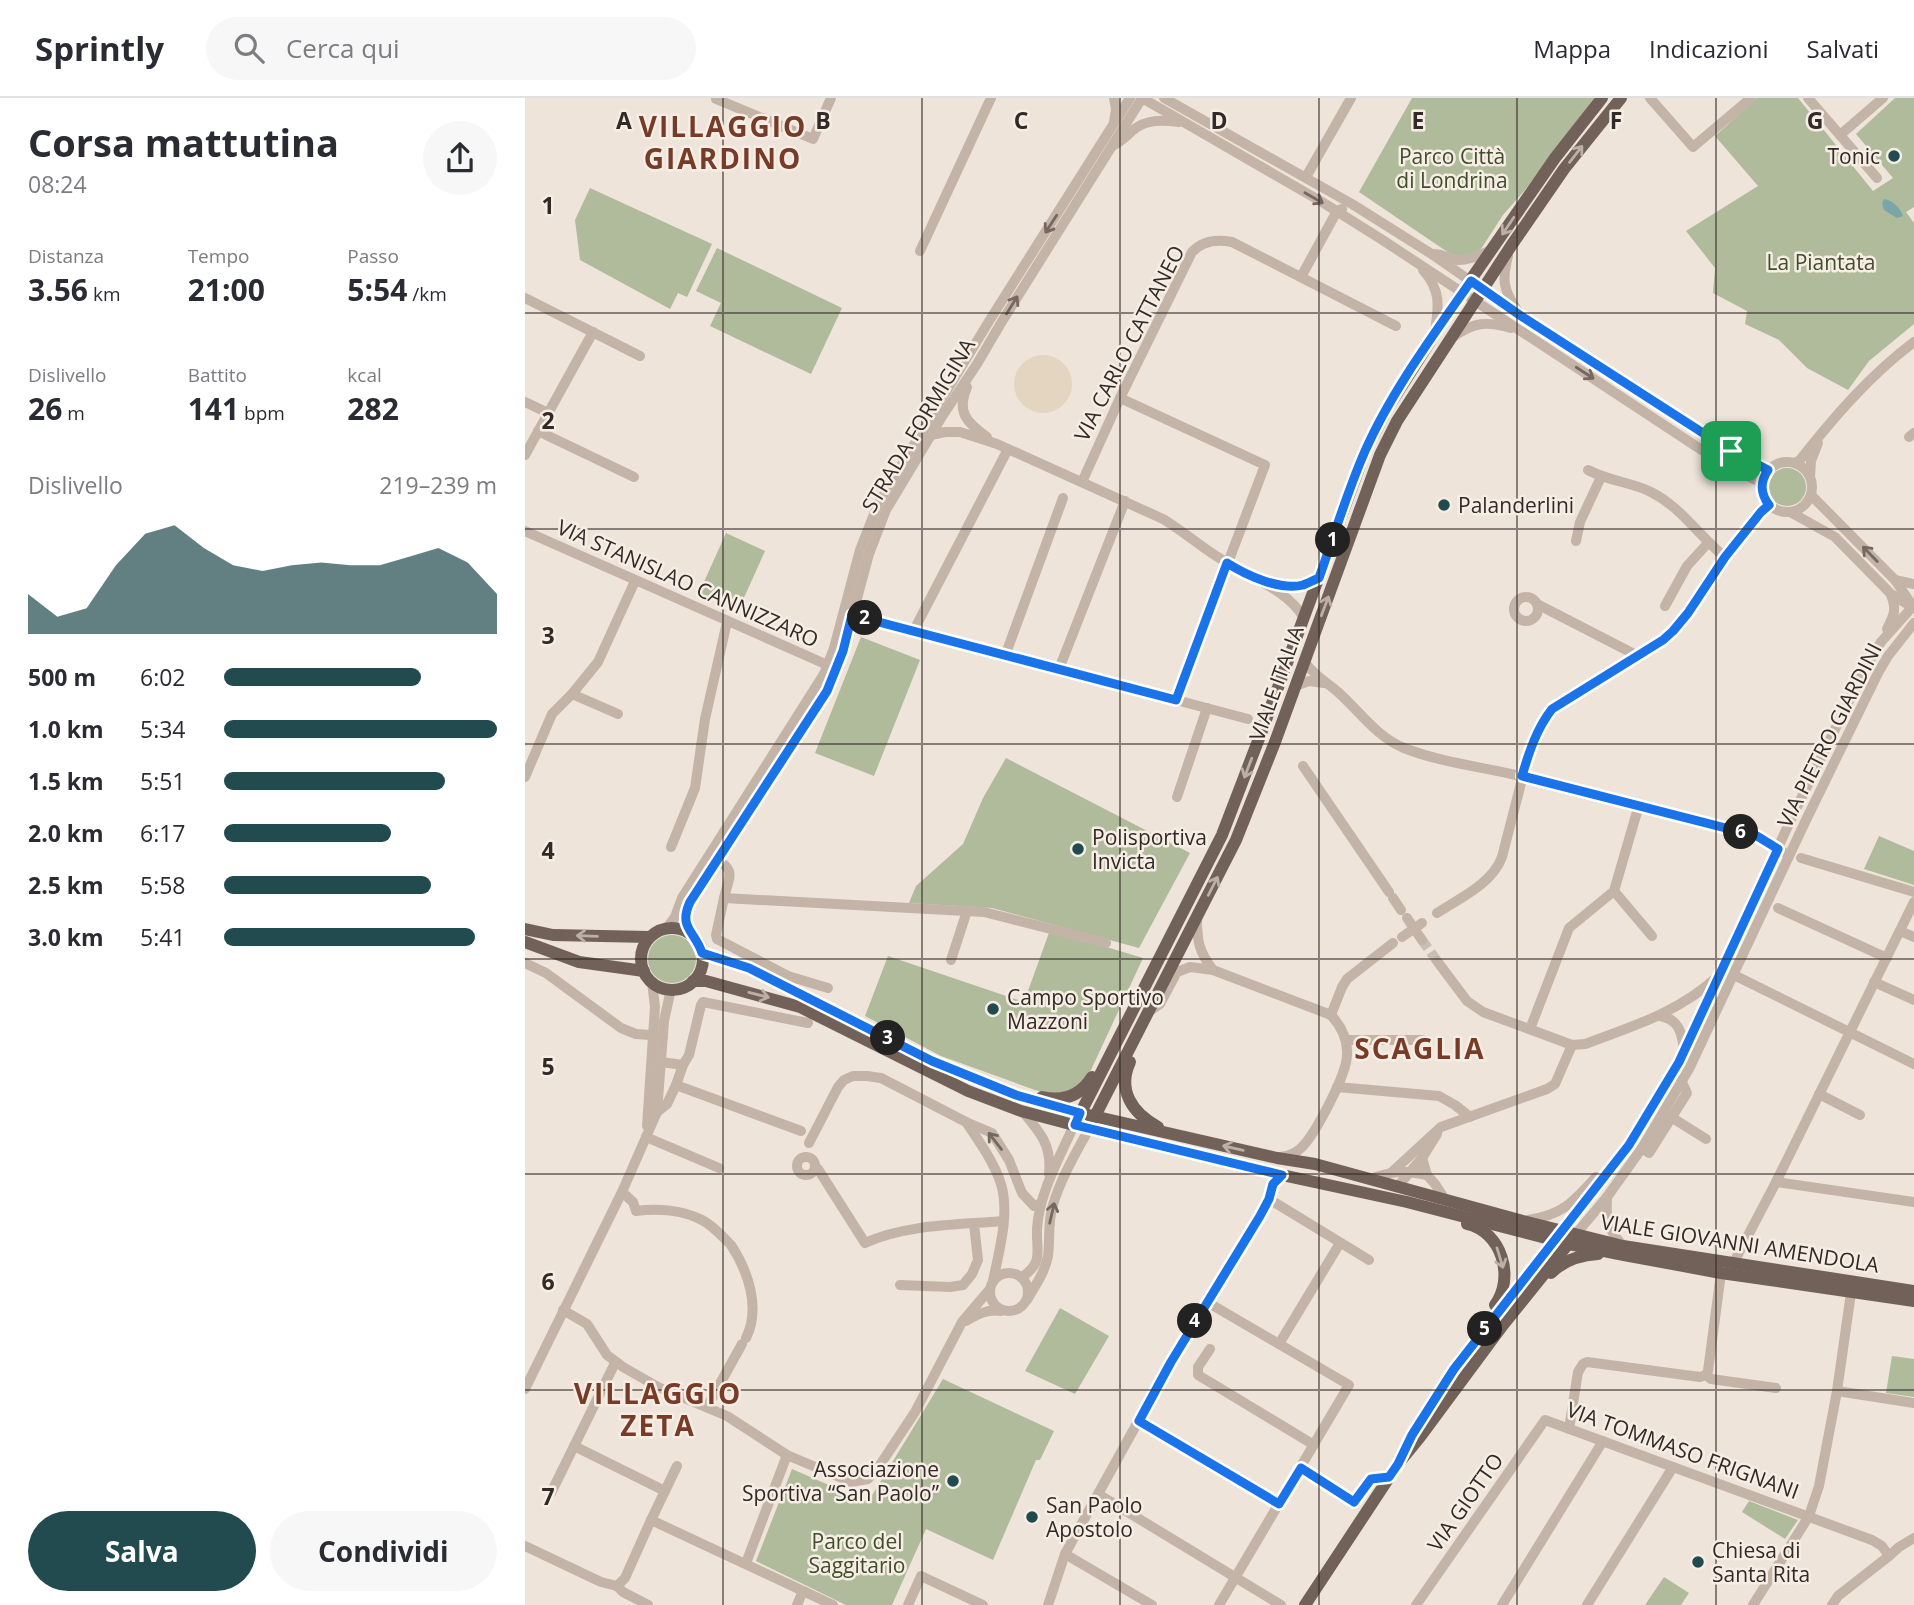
<!DOCTYPE html>
<html lang="it">
<head>
<meta charset="utf-8">
<style>
  :root { --surface:#fff; --page:#f7f7f7; --text:#2b2b33; --muted:#7c7c81; --line:#e1e1e2; --accent:#214b4e }
  body { margin:0; font-family:"Open Sans",sans-serif; background:var(--page); color:var(--text); height:100vh; display:flex; flex-direction:column; font-size:26px; white-space:nowrap }
  * { box-sizing:border-box; margin:0 }
  p { font-size:23px; color:var(--muted) }
  .icon { flex:none; width:38px; height:38px; fill:none; stroke:currentColor; stroke-width:2; stroke-linecap:round; stroke-linejoin:round }
  .map { position:relative; flex:1; overflow:hidden }
  .panel { display:flex; flex-direction:column; background:var(--surface); width:525px }
  .panel>* { flex:none }
  .pin { position:absolute; display:grid; place-items:center; width:60px; height:60px; color:#fff; margin:-30px; border-radius:14px; box-shadow:0 4px 10px #0006 }
  .km { position:absolute; width:35px; height:35px; margin:-18px; border-radius:50%; background:#222; color:#fff; font-size:19px; line-height:35px; text-align:center }
  .round { display:grid; place-items:center; flex:none; width:74px; height:74px; border-radius:37px; background:var(--page) }
  .headline { display:flex; align-items:center; justify-content:space-between; height:119px; padding:0 28px }
  h1 { font-size:38px; font-weight:700; line-height:52px }
  .figures { display:grid; grid-template-columns:repeat(3,1fr); gap:10px; height:119px; padding:7px 28px }
  .figures div { display:grid; align-content:center }
  .figures b { font-size:30px; font-weight:700 }
  .figures small { font-size:19px; font-weight:400 }
  .figures p { font-size:19px }
  .chart { height:196px; padding:14px 28px }
  .chart p { display:flex; justify-content:space-between }
  .chart svg { width:100%; height:126px; margin-top:7px; fill:var(--accent); opacity:.7 }
  .button { display:flex; gap:14px; margin-top:auto; padding:14px 28px }
  .button a { flex:1; height:80px; border-radius:42px; background:var(--accent); color:#fff; font-size:28px; font-weight:700; line-height:80px; text-align:center }
  .button a+a { background:var(--page); color:var(--text) }
  ul { padding:0 28px; list-style:none; font-size:23px }
  li { display:grid; grid-template-columns:112px 84px 1fr; align-items:center; height:52px }
  li i { height:18px; border-radius:9px; background:var(--accent) }
  header { display:flex; align-items:center; gap:42px; box-sizing:border-box; height:98px; padding:0 35px; background:var(--surface); border-bottom:2px solid var(--line) }
  header strong { font-size:33px }
  nav { display:flex; gap:38px; margin-inline-start:auto; font-size:24px }
  .search { width:490px; height:63px; background:var(--page); display:flex; align-items:center; gap:18px; box-sizing:border-box; padding:0 24px; border-radius:38px; color:var(--muted); font-size:26px }
  main { display:flex; flex:1; min-height:0 }
  .map>svg:first-child { display:block }
</style>
</head>
<body>
<header>
<strong>Sprintly</strong>
<div class="search"><svg class="icon" aria-label="search" viewBox="0 0 24 24"><circle cx="10" cy="10" r="6"/><path d="M15 15l6 6"/></svg>Cerca qui</div>
<nav><a>Mappa</a><a>Indicazioni</a><a>Salvati</a></nav>
</header>
<main>
<section class="panel">
<div class="headline"><div><h1>Corsa mattutina</h1><p>08:24</p></div><a class="round"><svg class="icon" aria-label="share" viewBox="0 0 24 24"><path d="M12 15V3M7 8l5-5 5 5M5 13v7h14v-7"/></svg></a></div>
<div class="figures">
<div><p>Distanza</p><b>3.56<small> km</small></b></div>
<div><p>Tempo</p><b>21:00</b></div>
<div><p>Passo</p><b>5:54<small> /km</small></b></div>
</div>
<div class="figures">
<div><p>Dislivello</p><b>26<small> m</small></b></div>
<div><p>Battito</p><b>141<small> bpm</small></b></div>
<div><p>kcal</p><b>282</b></div>
</div>
<div class="chart"><p><span>Dislivello</span>219–239 m</p>
<svg viewBox="0 0 160 44" preserveAspectRatio="none"><path d="M0 44V30L10 38L20 35L30 20L40 9L50 6L60 14L70 20L80 22L90 20L100 19L110 20L120 20L130 17L140 14L150 19L160 30V44z"/></svg>
</div>
<ul>
<li><b>500 m</b>6:02<i style="width:72%"></i></li>
<li><b>1.0 km</b>5:34<i style="width:100%"></i></li>
<li><b>1.5 km</b>5:51<i style="width:81%"></i></li>
<li><b>2.0 km</b>6:17<i style="width:61%"></i></li>
<li><b>2.5 km</b>5:58<i style="width:76%"></i></li>
<li><b>3.0 km</b>5:41<i style="width:92%"></i></li>
</ul>
<div class="button"><a>Salva</a><a>Condividi</a></div>
</section>
<div class="map">
<svg width="1389" height="1507" viewBox="0 0 1389 1507">
  <rect width="100%" height="100%" fill="#eee4d9"/>
  <!-- green -->
  <g fill="#b0bb9b">
    <polygon points="887,0 1069,0 1000,92 978,117 956,151 949,155 933,158 924,155 834,94"/>
    <polygon points="1232,0 1273,0 1348,93 1368,80 1331,36 1370,0 1389,0 1389,109 1381,114 1389,125 1389,226 1344,263 1323,292 1282,270 1254,242 1220,226 1222,213 1188,195 1190,170 1161,133 1233,88 1190,38"/>
    <polygon points="65,90 187,146 162,199 153,195 145,211 55,162 50,122"/>
    <polygon points="192,150 317,210 286,276 185,228 196,205 171,193"/>
    <circle cx="1262" cy="389" r="19"/>
    <polygon points="201,435 240,453 213,513 174,495"/>
    <polygon points="336,539 395,562 349,678 290,655"/>
    <polygon points="481,660 665,755 614,850 467,810 384,805 391,788 438,746 458,700"/>
    <polygon points="1354,738 1389,753 1389,787 1339,771"/>
    <path d="M525,832l93,28 -52,112c-14,23 -32,27 -56,20l-94,-34 -76,-40 23,-60 136,46z"/>
    <circle cx="147" cy="861" r="24"/>
    <polygon points="535,1210 584,1238 550,1296 500,1273"/>
    <polygon points="1367,1258 1389,1261 1389,1299 1361,1295"/>
    <polygon points="418,1281 529,1333 515,1362 511,1362 468,1462 401,1431 367,1507 321,1507 231,1463 267,1371 343,1404"/>
    <polygon points="1224,1403 1273,1422 1260,1441 1217,1414"/>
    <polygon points="1139,1479 1164,1495 1156,1507 1120,1507"/>
  </g>
  <!-- plaza -->
  <circle fill="#e4d5c1" cx="518" cy="286" r="29"/>
  <!-- water -->
  <path fill="#7ba6a8" d="M1359,101c9,1 16,9 19,17l-6,2 -13,-8 -2,-7z"/>
  <g fill="none" stroke-linecap="round" stroke-linejoin="round">
    <!-- minor-tunnel -->
    <polyline stroke="#c8bfb5" stroke-width="10" stroke-dasharray="10 5" stroke-linecap="butt" points="897,842 912,863"/>
    <!-- minor -->
    <g stroke="#c4b4a7" stroke-width="10">
      <polyline points="589,0 591,11 589,24"/>
      <polyline points="617,0 797,104 856,141 1198,366 1237,385"/>
      <polyline points="639,0 827,106 905,155 996,218 1206,353 1243,372"/>
      <polyline points="1125,0 1168,49 1226,0"/>
      <polyline points="1283,0 1352,80"/>
      <polyline points="191,1 288,41 306,0"/>
      <polyline points="1315,37 1358,0"/>
      <path d="M589,47c8,-4 13,-9 19,-15 14,-11 29,-10 46,-8"/>
      <polyline points="781,79 826,0"/>
      <polyline points="395,153 466,0"/>
      <path d="M909,156c9,0 15,5 23,6 12,1 24,-6 35,-10"/>
      <path d="M983,158c-6,23 -5,34 9,54"/>
      <path d="M898,172c18,20 16,36 12,61"/>
      <polyline points="776,179 812,113 817,111"/>
      <polyline points="0,200 115,258"/>
      <path d="M928,239c21,-15 33,-16 58,-9"/>
      <path d="M442,289c-11,25 0,36 20,50"/>
      <polyline points="595,300 740,367 651,602"/>
      <polyline points="0,304 23,315"/>
      <polyline points="13,333 109,379"/>
      <path d="M406,337l14,-3h15l37,12 166,75c20,12 38,28 58,40 28,19 65,29 83,59"/>
      <polyline points="1384,339 1389,335"/>
      <polyline points="0,357 68,234"/>
      <circle cx="1262" cy="389" r="25"/>
      <path d="M1270,365l5,-3c34,-43 70,-85 114,-118"/>
      <path d="M1063,372c20,11 43,12 63,22 30,15 48,44 74,65"/>
      <polyline points="1285,379 1286,363 1293,345"/>
      <path d="M557,384l38,-84 72,-146c11,-12 25,-13 40,-10l164,84"/>
      <polyline points="1286,397 1370,482 1389,510"/>
      <polyline points="1265,414 1310,439 1366,496 1387,509"/>
      <polyline points="0,433 307,569"/>
      <polyline points="1051,443 1055,424 1076,379"/>
      <polyline points="1370,482 1389,486"/>
      <path d="M741,483c23,6 31,6 53,-3"/>
      <circle cx="1001" cy="511" r="12"/>
      <polyline points="1012,506 1113,558"/>
      <polyline points="1140,508 1162,468 1183,445"/>
      <polyline points="322,515 723,621"/>
      <path d="M1362,531c7,-14 10,-19 4,-34"/>
      <polyline points="389,532 483,351"/>
      <polyline points="480,558 538,400"/>
      <path d="M779,563c11,16 22,20 35,32 21,19 38,44 65,55 38,15 80,19 120,29 78,18 155,39 233,59l26,16"/>
      <polyline points="534,571 600,403"/>
      <polyline points="770,588 784,583 799,585"/>
      <polyline points="47,596 93,616"/>
      <polyline points="778,668 864,794"/>
      <polyline points="0,679 27,616 47,596 73,564 110,483"/>
      <polyline points="652,699 682,610"/>
      <polyline points="146,749 170,690 180,621 202,524"/>
      <path d="M189,760c23,12 15,18 10,40l260,14 122,31"/>
      <polyline points="1276,760 1389,794"/>
      <polyline points="1089,793 1127,838"/>
      <polyline points="199,800 191,837 192,841 263,878 303,890"/>
      <polyline points="868,800 876,812"/>
      <polyline points="1253,810 1362,860"/>
      <path d="M912,815c23,-15 55,-29 65,-56l25,-97 18,-43 15,-15 78,-46 25,-16 10,-9 15,-18 37,-56 36,-45 8,-7"/>
      <polyline points="882,820 897,842"/>
      <path d="M672,821c0,22 2,33 16,51"/>
      <polyline points="142,830 150,819 157,800 299,576 309,550 335,452 353,406 466,220 605,0"/>
      <polyline points="1375,833 1389,839"/>
      <polyline points="165,836 161,821 165,804 302,593 318,553 344,456 361,412 418,317 452,266 476,225 617,0"/>
      <polyline points="877,839 897,825"/>
      <polyline points="426,862 442,813"/>
      <path d="M912,863l30,40 16,11 89,33 13,-1c48,-18 92,-31 131,-66"/>
      <polyline points="0,865 21,875 96,930 111,936 138,938"/>
      <polyline points="1209,877 1389,966"/>
      <polyline points="1349,884 1389,902"/>
      <path d="M625,913l10,-7 17,-32 13,-5 23,3 118,45c11,12 17,24 16,40 0,19 -32,80 -46,93 -6,6 -13,8 -20,9"/>
      <polyline points="806,917 817,889 822,881 868,845"/>
      <path d="M1135,918c19,3 22,17 24,34"/>
      <polyline points="1005,931 1044,830 1089,793 1114,707"/>
      <polyline points="821,942 898,942"/>
      <polyline points="136,964 158,967"/>
      <polyline points="151,987 276,1033"/>
      <polyline points="812,989 914,998 930,1007 945,1019"/>
      <polyline points="1294,996 1335,1017"/>
      <path d="M497,1013c18,21 30,34 27,63"/>
      <polyline points="132,1014 142,1006 151,987 158,967 164,957 176,907 178,904 283,925"/>
      <polyline points="1146,1019 1181,1041"/>
      <path d="M441,1024c13,19 28,40 35,62 9,30 -2,67 -8,97"/>
      <polyline points="122,1028 130,909 127,884"/>
      <polyline points="121,1039 194,1070"/>
      <polyline points="284,1045 313,989 319,982 328,978 342,978 356,980 441,1024 467,1035 484,1062 497,1095 509,1108 516,1105"/>
      <polyline points="1117,1050 1124,1055 1162,995 1156,982"/>
      <circle cx="281" cy="1068" r="9"/>
      <polyline points="897,1060 902,1077 910,1086 921,1103"/>
      <path d="M290,1069l3,2 47,74c41,-19 94,-18 138,-22"/>
      <polyline points="866,1075 916,1029 1022,991 1030,986 1047,947"/>
      <path d="M845,1081c22,-8 34,-9 57,-4"/>
      <polyline points="1251,1084 1389,1104"/>
      <polyline points="872,1089 897,1060 912,1036"/>
      <path d="M97,1094l11,10 3,9c21,-3 47,-1 66,9 10,5 18,14 26,22"/>
      <path d="M1082,1099c-1,26 -1,29 16,49"/>
      <polyline points="744,1101 844,1162"/>
      <path d="M1003,1122c35,-5 45,-18 68,-43"/>
      <polyline points="1036,1133 1103,1047 1154,964 1268,717 1341,568 1356,544 1389,507"/>
      <polyline points="1050,1137 1082,1099 1117,1050 1164,971 1281,722 1353,575 1363,558 1389,525"/>
      <path d="M206,1147c17,26 30,63 15,93"/>
      <polyline points="1208,1166 1251,1084 1389,804"/>
      <circle cx="484" cy="1194" r="19"/>
      <path d="M497,1179c22,-15 14,-25 15,-48 2,-36 23,-72 37,-104"/>
      <polyline points="375,1187 425,1189 438,1187 447,1176 453,1162 449,1126"/>
      <path d="M502,1202c8,-14 18,-28 21,-44 2,-16 0,-32 4,-48 8,-28 23,-54 37,-79"/>
      <polyline points="682,1204 824,1287 694,1507"/>
      <polyline points="38,1212 62,1226 82,1257 98,1269 133,1289 202,1318 262,1357 326,1384 343,1381 353,1370 390,1314 437,1224 465,1191"/>
      <path d="M441,1223c12,-7 21,-12 35,-10"/>
      <polyline points="754,1246 815,1145"/>
      <polyline points="685,1251 673,1269 673,1277 789,1347"/>
      <polyline points="1181,1277 1186,1281 1251,1290"/>
      <polyline points="0,1291 97,1094 132,1014 139,923 146,891"/>
      <polyline points="1312,1293 1389,1305"/>
      <polyline points="182,1309 217,1246"/>
      <polyline points="614,1323 754,1406"/>
      <polyline points="1044,1331 1053,1274 1058,1266 1062,1264 1175,1279 1181,1277 1183,1273 1196,1175"/>
      <polyline points="49,1348 140,1393"/>
      <polyline points="776,1370 829,1404 846,1381 864,1379"/>
      <polyline points="26,1395 90,1265"/>
      <polyline points="573,1396 756,1507"/>
      <polyline points="126,1422 152,1368"/>
      <polyline points="0,1448 76,1484 92,1488 100,1480 126,1422 308,1507"/>
      <polyline points="540,1456 627,1507"/>
      <polyline points="1364,1458 1374,1449 1389,1440"/>
      <polyline points="221,1465 262,1357"/>
      <polyline points="92,1488 98,1494 123,1507"/>
      <polyline points="272,1507 278,1493"/>
      <polyline points="383,1507 396,1478 458,1507"/>
      <polyline points="523,1507 540,1456 573,1396 646,1264 735,1118 744,1101 748,1086 757,1077"/>
      <polyline points="891,1507 1020,1322 1347,1442 1357,1448 1364,1458 1313,1498 1307,1507"/>
      <polyline points="977,1507 1078,1343"/>
      <polyline points="1062,1507 1148,1369"/>
      <polyline points="1228,1507 1284,1418 1294,1388 1312,1293 1327,1188"/>
    </g>
    <!-- major -->
    <g stroke="#726159" stroke-width="12">
      <circle cx="147" cy="861" r="31"/>
      <polyline points="0,831 28,837 125,839"/>
      <polyline points="0,844 54,864 119,873"/>
      <polyline points="177,855 224,870 407,963 491,997 555,1015 752,1060 790,1066 998,1123 1098,1148 1389,1193"/>
      <polyline points="168,883 181,883 275,909 443,993 496,1013 564,1031 757,1077 882,1104 1044,1146 1099,1157 1196,1175 1389,1203"/>
      <path d="M605,964c-13,28 2,51 28,65"/>
      <path d="M517,999c22,5 39,-2 50,-20"/>
      <polyline points="553,1020 697,737 738,630 840,354 862,311 931,203 1030,60 1077,0"/>
      <polyline points="567,1024 711,742 750,644 855,357 872,323 986,148 1039,71 1096,0"/>
      <path d="M942,1126c35,8 48,53 28,81"/>
      <path d="M1026,1175c12,-12 30,-18 47,-19"/>
      <polyline points="884,1343 929,1271 1033,1137"/>
      <polyline points="780,1507 873,1366 895,1339 978,1227 1048,1140"/>
    </g>
  </g>
  <!-- one-way arrows -->
  <defs><path id="oneway-shaft" d="M-6 0H5M1.5-3L5.5 0L1.5 3" fill="none" stroke-width="1.6" stroke-linecap="round" stroke-linejoin="round" transform="scale(1.75)"/></defs>
  <g stroke="#bbafa6">
    <use href="#oneway-shaft" transform="translate(1051 56) rotate(-52)"/>
    <use href="#oneway-shaft" transform="translate(983 128) rotate(124)"/>
    <use href="#oneway-shaft" transform="translate(800 508) rotate(-69)"/>
    <use href="#oneway-shaft" transform="translate(723 670) rotate(111)"/>
    <use href="#oneway-shaft" transform="translate(688 788) rotate(-63)"/>
    <use href="#oneway-shaft" transform="translate(62 838) rotate(-178)"/>
    <use href="#oneway-shaft" transform="translate(234 897) rotate(14)"/>
    <use href="#oneway-shaft" transform="translate(708 1050) rotate(-167)"/>
    <use href="#oneway-shaft" transform="translate(975 1160) rotate(73)"/>
  </g>
  <g stroke="#746860">
    <use href="#oneway-shaft" transform="translate(789 100) rotate(30)"/>
    <use href="#oneway-shaft" transform="translate(526 126) rotate(123)"/>
    <use href="#oneway-shaft" transform="translate(487 207) rotate(-58)"/>
    <use href="#oneway-shaft" transform="translate(1060 275) rotate(33)"/>
    <use href="#oneway-shaft" transform="translate(1345 456) rotate(-134)"/>
    <use href="#oneway-shaft" transform="translate(470 1043) rotate(-128)"/>
    <use href="#oneway-shaft" transform="translate(527 1115) rotate(-77)"/>
  </g>
  <g fill="none" stroke-linecap="round" stroke-linejoin="round">
    <defs>
      <path id="route" d="M946,183l50,35 210,135 37,19c-8,12 -8,23 1,35l-8,7 -36,45 -37,56 -15,18 -10,9 -111,69c-15,19 -23,43 -30,67l235,60 21,13 -99,213 -50,83 -175,224 -42,66 -14,29 -9,13 -18,2 -17,23 -53,-34 -22,36 -140,-83 32,-59 89,-146 9,-17 4,-15 9,-9 -207,-50 5,-12 -64,-18 -84,-34 -183,-93 -47,-15c-7,-22 -24,-25 -12,-51l137,-211 16,-40 9,-36 324,85 51,-137c19,12 53,28 76,22 5,-2 11,-5 16,-7 15,-42 28,-86 46,-127 26,-59 69,-117 106,-170z"/>
    </defs>
    <!-- route casing -->
    <use href="#route" stroke="#fff" stroke-width="14"/>
    <!-- route -->
    <use href="#route" stroke="#1a73e8" stroke-width="9"/>
  </g>
  <!-- grid -->
  <path fill="none" stroke="#322a26" stroke-width="2" stroke-opacity="0.55" d="M198,0v1507M397,0v1507M595,0v1507M794,0v1507M992,0v1507M1191,0v1507M0,215h1389M0,431h1389M0,646h1389M0,861h1389M0,1076h1389M0,1292h1389"/>
  <!-- markers -->
  <g fill="#214b4e" stroke="#f6eee5" stroke-width="2.5">
    <circle cx="1369" cy="58" r="7"/>
    <circle cx="919" cy="407" r="7"/>
    <circle cx="553" cy="751" r="7"/>
    <circle cx="468" cy="911" r="7"/>
    <circle cx="428" cy="1383" r="7"/>
    <circle cx="507" cy="1419" r="7"/>
    <circle cx="1173" cy="1464" r="7"/>
  </g>
  <g text-anchor="middle" dominant-baseline="central" stroke-width="5" stroke-linejoin="round" paint-order="stroke">
    <!-- park labels -->
    <g font-size="21" fill="#414d2d" stroke="#f6eee5">
      <text x="927" y="58">Parco Città<tspan x="927" dy="24">di Londrina</tspan></text>
      <text x="1296" y="164">La Piantata</text>
      <text x="332" y="1443">Parco del<tspan x="332" dy="24">Saggitario</tspan></text>
    </g>
    <!-- poi labels -->
    <g font-size="21" fill="#322a26" stroke="#f6eee5" text-anchor="start">
      <text x="1355" y="58" text-anchor="end">Tonic</text>
      <text x="933" y="407">Palanderlini</text>
      <text x="567" y="739">Polisportiva<tspan x="567" dy="24">Invicta</tspan></text>
      <text x="482" y="899">Campo Sportivo<tspan x="482" dy="24">Mazzoni</tspan></text>
      <text x="414" y="1371" text-anchor="end">Associazione<tspan x="414" dy="24">Sportiva “San Paolo”</tspan></text>
      <text x="521" y="1407">San Paolo<tspan x="521" dy="24">Apostolo</tspan></text>
      <text x="1187" y="1452">Chiesa di<tspan x="1187" dy="24">Santa Rita</tspan></text>
    </g>
    <!-- street labels -->
    <g font-size="21" fill="#322a26" stroke="#f6eee5">
      <text transform="translate(604 245) rotate(-63)">VIA CARLO CATTANEO</text>
      <text transform="translate(393 327) rotate(-59)">STRADA FORMIGINA</text>
      <text transform="translate(163 485) rotate(24)">VIA STANISLAO CANNIZZARO</text>
      <text transform="translate(751 585) rotate(-70)">VIALE ITALIA</text>
      <text transform="translate(1304 637) rotate(-63)">VIA PIETRO GIARDINI</text>
      <text transform="translate(1215 1145) rotate(9)">VIALE GIOVANNI AMENDOLA</text>
      <text transform="translate(1158 1352) rotate(20)">VIA TOMMASO FRIGNANI</text>
      <text transform="translate(940 1404) rotate(-55)">VIA GIOTTO</text>
    </g>
    <!-- district labels -->
    <g font-size="28" font-weight="bold" letter-spacing="2" fill="#783b28" stroke="#f6eee5">
      <text x="198" y="28">VILLAGGIO<tspan x="198" dy="32">GIARDINO</tspan></text>
      <text x="895" y="950">SCAGLIA</text>
      <text x="133" y="1295">VILLAGGIO<tspan x="133" dy="32">ZETA</tspan></text>
    </g>
  </g>
  <g font-size="23" text-anchor="middle" font-weight="bold" fill="#322a26" stroke="#f6eee5" stroke-width="5" stroke-linejoin="round" paint-order="stroke">
    <text x="99" y="31">A</text>
    <text x="298" y="31">B</text>
    <text x="496" y="31">C</text>
    <text x="694" y="31">D</text>
    <text x="893" y="31">E</text>
    <text x="1091" y="31">F</text>
    <text x="1290" y="31">G</text>
    <text x="23" y="116">1</text>
    <text x="23" y="331">2</text>
    <text x="23" y="546">3</text>
    <text x="23" y="761">4</text>
    <text x="23" y="977">5</text>
    <text x="23" y="1192">6</text>
    <text x="23" y="1407">7</text>
  </g>
</svg>
<div class="pin" style="left:1206px;top:353px;background:#1e9e55"><svg class="icon" aria-label="arrive" viewBox="0 0 24 24"><path d="M6 21V4h12l-3 4 3 4H6"/></svg></div>
<b class="km" style="left:808px;top:442px">1</b>
<b class="km" style="left:340px;top:520px">2</b>
<b class="km" style="left:363px;top:940px">3</b>
<b class="km" style="left:670px;top:1223px">4</b>
<b class="km" style="left:960px;top:1231px">5</b>
<b class="km" style="left:1216px;top:734px">6</b>
</div>
</main>
</body>
</html>
